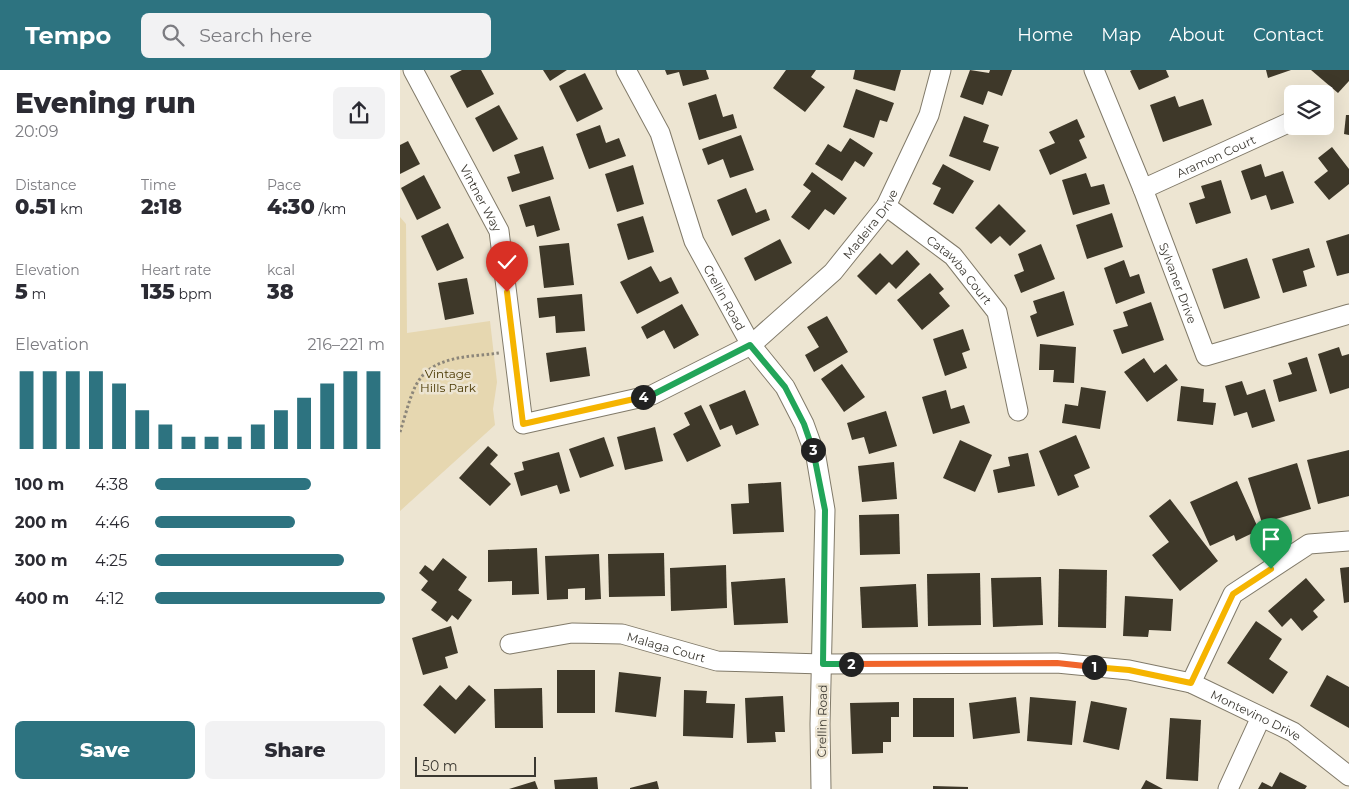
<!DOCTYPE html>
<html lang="en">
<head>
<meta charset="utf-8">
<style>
  :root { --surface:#fff; --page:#f2f2f3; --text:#2b2b33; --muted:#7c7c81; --accent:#2d7380 }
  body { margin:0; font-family:Montserrat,sans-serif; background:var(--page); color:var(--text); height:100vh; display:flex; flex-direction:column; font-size:19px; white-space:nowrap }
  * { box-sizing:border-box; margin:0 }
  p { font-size:16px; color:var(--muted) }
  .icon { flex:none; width:28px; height:28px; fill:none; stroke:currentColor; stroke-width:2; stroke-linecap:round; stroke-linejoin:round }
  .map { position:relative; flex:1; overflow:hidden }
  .sheet { display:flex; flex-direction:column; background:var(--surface); width:400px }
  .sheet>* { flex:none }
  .controls { position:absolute; left:884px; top:15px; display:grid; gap:10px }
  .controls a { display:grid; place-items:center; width:50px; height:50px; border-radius:8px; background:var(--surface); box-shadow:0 5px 20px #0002; font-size:25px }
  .scale { position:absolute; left:15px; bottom:12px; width:121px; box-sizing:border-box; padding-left:5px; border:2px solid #3b3831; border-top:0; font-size:14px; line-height:18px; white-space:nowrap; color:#3b3831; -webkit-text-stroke:4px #ede5d2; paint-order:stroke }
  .pin { position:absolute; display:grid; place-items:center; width:42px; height:42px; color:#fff; margin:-51px -21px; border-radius:50% 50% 50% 0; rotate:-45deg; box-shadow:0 0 5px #0007 }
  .pin .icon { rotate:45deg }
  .km { position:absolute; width:25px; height:25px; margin:-12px; border-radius:50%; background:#222; color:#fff; font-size:14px; line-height:25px; text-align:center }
  .round { display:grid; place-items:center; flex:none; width:52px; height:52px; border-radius:8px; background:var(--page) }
  .head { display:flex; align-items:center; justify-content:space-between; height:85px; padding:0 15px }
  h1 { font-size:28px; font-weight:800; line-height:38px }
  .metrics { display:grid; grid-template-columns:repeat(3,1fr); gap:8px; height:85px; padding:5px 15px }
  .metrics div { display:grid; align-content:center }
  .metrics b { font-size:21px; font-weight:800 }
  .metrics small { font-size:14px; font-weight:400 }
  .metrics p { font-size:14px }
  .chart { height:140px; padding:10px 15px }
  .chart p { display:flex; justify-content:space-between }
  .chart svg { width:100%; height:90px; margin-top:5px; stroke:var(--accent); stroke-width:6 }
  .cta { display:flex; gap:10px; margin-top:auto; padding:10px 15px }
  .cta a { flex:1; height:58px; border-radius:8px; background:var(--accent); color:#fff; font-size:20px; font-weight:800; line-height:58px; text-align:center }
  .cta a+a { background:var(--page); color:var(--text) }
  ul { padding:0 15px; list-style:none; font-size:16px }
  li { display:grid; grid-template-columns:80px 60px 1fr; align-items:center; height:38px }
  li i { height:12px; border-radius:6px; background:var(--accent) }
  header { display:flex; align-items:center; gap:30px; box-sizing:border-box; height:70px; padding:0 25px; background:var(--accent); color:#fff }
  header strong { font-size:24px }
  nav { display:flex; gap:28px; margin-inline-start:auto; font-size:18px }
  .search { width:350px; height:45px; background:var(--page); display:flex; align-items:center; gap:12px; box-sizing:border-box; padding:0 18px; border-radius:8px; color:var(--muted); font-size:19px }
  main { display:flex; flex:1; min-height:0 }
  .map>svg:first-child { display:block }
</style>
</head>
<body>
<header>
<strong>Tempo</strong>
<div class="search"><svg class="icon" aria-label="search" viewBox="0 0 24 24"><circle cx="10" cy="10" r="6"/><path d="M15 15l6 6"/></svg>Search here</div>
<nav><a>Home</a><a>Map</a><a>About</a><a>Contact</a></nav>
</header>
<main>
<section class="sheet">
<div class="head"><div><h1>Evening run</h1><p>20:09</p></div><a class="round"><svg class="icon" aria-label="share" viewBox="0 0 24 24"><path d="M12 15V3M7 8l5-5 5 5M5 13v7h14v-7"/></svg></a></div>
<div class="metrics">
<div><p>Distance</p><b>0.51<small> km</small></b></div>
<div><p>Time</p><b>2:18</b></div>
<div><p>Pace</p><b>4:30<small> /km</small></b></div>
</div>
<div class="metrics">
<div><p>Elevation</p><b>5<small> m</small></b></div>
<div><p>Heart rate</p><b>135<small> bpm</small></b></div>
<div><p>kcal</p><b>38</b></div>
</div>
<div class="chart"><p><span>Elevation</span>216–221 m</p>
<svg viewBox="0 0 160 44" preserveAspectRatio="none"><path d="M5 44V6M15 44V6M25 44V6M35 44V6M45 44V12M55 44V25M65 44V32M75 44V38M85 44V38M95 44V38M105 44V32M115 44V25M125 44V19M135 44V12M145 44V6M155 44V6"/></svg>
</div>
<ul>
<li><b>100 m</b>4:38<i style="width:68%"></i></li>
<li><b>200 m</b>4:46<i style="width:61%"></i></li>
<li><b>300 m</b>4:25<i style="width:82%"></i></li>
<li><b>400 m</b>4:12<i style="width:100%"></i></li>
</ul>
<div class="cta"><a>Save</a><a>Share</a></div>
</section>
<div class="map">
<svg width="949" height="719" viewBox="0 0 949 719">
  <rect width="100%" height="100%" fill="#ede5d2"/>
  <!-- green -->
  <polygon fill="#e6d7b0" points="0,147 6,154 7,263 90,251 97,312 93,339 95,355 0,441"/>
  <!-- building -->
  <g fill="#3e3829">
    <polygon points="62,0 81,0 94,24 67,38 50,6"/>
    <polygon points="143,0 167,0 150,11"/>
    <polygon points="265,0 306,0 309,9 283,16 279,2 267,5"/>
    <polygon points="386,0 416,0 411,7 425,17 405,42 373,18"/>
    <polygon points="455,0 501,0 495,21 453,9"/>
    <polygon points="570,0 589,3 590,0 612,0 602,26 588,21 583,35 560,27"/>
    <polygon points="732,0 766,0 769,7 739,20 730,1"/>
    <polygon points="866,0 891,0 868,8"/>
    <polygon points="911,0 949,0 949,11 938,23"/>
    <polygon points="185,3 203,39 177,52 159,16"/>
    <polygon points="456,19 494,33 487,52 480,50 474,68 443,57"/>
    <polygon points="316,24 323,47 333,44 337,58 299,70 288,33"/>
    <polygon points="775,26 779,37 803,29 812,55 763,72 750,35"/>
    <polygon points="99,35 118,69 93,82 75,48"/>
    <polygon points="946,45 949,45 949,65 944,64"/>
    <polygon points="564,46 589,55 583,72 599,77 590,101 549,86"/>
    <polygon points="677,49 685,67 679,70 687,88 650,105 639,80 655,73 649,62"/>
    <polygon points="200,55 206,73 219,68 226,86 189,99 176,64"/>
    <polygon points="341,65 354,100 330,108 323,89 308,95 302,79"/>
    <polygon points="450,68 473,83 464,97 455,91 442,111 415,94 428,74 441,82"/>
    <polygon points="8,71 20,94 0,104 0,75"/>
    <polygon points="143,76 154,109 112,122 107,107 120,103 114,85"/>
    <polygon points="932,77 949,99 949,114 929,130 914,112 928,101 918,88"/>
    <polygon points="543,94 574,111 553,144 533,134 541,118 532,114"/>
    <polygon points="861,94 865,107 883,101 894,133 871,140 866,125 851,130 841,101"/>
    <polygon points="233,95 244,134 217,142 205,104"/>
    <polygon points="412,102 447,128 434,145 425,139 409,160 391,147 411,121 403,115"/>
    <polygon points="686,103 691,117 704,114 710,134 673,145 662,110"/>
    <polygon points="24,105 41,138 17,150 1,118"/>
    <polygon points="821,110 831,143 796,154 789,133 805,128 801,116"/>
    <polygon points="346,118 356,143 366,139 370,150 332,166 317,130"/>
    <polygon points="150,126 160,160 137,167 134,155 126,157 119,135"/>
    <polygon points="599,134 626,161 610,176 600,166 591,174 575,158"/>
    <polygon points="712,143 723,177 687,189 676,155"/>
    <polygon points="243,146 254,182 228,190 217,154"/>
    <polygon points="48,153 64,188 37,201 21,166"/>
    <polygon points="949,164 949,203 937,206 926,171"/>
    <polygon points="380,169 392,193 355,211 344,188"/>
    <polygon points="169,173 174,215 144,218 139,176"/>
    <polygon points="641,174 655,209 621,223 614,205 624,201 618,184"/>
    <polygon points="909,178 915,197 903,201 907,216 883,223 872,189"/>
    <polygon points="507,180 520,194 496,219 489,212 476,225 457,206 480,183 492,195"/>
    <polygon points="847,188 860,228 824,239 812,199"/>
    <polygon points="724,190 730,207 739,204 745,223 716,234 704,198"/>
    <polygon points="251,196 260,212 271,207 279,223 237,244 220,212"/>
    <polygon points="530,203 544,219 539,223 550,236 522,260 497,230"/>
    <polygon points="67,208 74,244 45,250 38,213"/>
    <polygon points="664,221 674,255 637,267 630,246 637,243 633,231"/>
    <polygon points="182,224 185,261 156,263 155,246 139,248 137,228"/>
    <polygon points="751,232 764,270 722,284 713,260 728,256 723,242"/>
    <polygon points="282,234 299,265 274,279 264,260 247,269 241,257"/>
    <polygon points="427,246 448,282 414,302 405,285 419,277 407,257"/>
    <polygon points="563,259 570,280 562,283 567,298 545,306 533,269"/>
    <polygon points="640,274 676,277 674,313 653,312 654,300 639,300"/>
    <polygon points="186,277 190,306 150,312 146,283"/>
    <polygon points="939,277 942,286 949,284 949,318 930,324 918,284"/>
    <polygon points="907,287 917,321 879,332 873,310 892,304 888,293"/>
    <polygon points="744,288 754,303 766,294 778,310 747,332 724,302"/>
    <polygon points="442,294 465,327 444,342 421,309"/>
    <polygon points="842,311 847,325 865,319 875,351 852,358 847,342 834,346 825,316"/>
    <polygon points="781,316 804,319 803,332 816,333 813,355 777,351"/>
    <polygon points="681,317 706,321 700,359 662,353 665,334 678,336"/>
    <polygon points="345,320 359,355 336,365 332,355 320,360 309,335"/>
    <polygon points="546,320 551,339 564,335 570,353 533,364 522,327"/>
    <polygon points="301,335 321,376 287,392 273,364 290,355 284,343"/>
    <polygon points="486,341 497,376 469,384 464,367 452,370 447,353"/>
    <polygon points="255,357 263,391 225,400 217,367"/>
    <polygon points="676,365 690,398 674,405 679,417 658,426 639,381"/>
    <polygon points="204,367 214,396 180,408 169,379"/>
    <polygon points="560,370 592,385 575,422 543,408"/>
    <polygon points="88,376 98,385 90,394 111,414 90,436 59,408"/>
    <polygon points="949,380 949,426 918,434 907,390"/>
    <polygon points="159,382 170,421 160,424 157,415 121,426 114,403 124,400 122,392"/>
    <polygon points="628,383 635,416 598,423 593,400 610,396 608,387"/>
    <polygon points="494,392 497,429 462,432 458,396"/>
    <polygon points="897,393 911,439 862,453 848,408"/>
    <polygon points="837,411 859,460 836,471 834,465 810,476 790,432"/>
    <polygon points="381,412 384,462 333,464 331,434 349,433 348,414"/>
    <polygon points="770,429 818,491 780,521 752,485 769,472 749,446"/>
    <polygon points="499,444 500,484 460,485 459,445"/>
    <polygon points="137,478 139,524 112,525 112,511 88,512 88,480"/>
    <polygon points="264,483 265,526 209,527 208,484"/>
    <polygon points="199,484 201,529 185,530 185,518 168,519 168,529 147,530 145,486"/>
    <polygon points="43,488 67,507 58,520 72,530 58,550 52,545 47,552 31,540 37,532 21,520 28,511 19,503 25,495 33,501"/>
    <polygon points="326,495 327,538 271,541 270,498"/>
    <polygon points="949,497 949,532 944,533 940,498"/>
    <polygon points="659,499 707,500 706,558 658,557"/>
    <polygon points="580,503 581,555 528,556 527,504"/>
    <polygon points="641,507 643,555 593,557 591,508"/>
    <polygon points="385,508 388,553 334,555 331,512"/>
    <polygon points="906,508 925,530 913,541 918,547 902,561 891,548 882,557 868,541"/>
    <polygon points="516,514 518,557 462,558 460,517"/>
    <polygon points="725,526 773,529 771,561 749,560 748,567 723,566"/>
    <polygon points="856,551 882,569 869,589 888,602 873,624 827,593"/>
    <polygon points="51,556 58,583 45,587 48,598 23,605 12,568"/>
    <rect x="157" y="600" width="38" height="43"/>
    <polygon points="219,602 261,607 256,647 215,642"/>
    <polygon points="927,605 949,617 949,658 910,636"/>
    <polygon points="40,615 56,630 69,615 86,630 55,664 23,635"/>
    <polygon points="142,618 143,658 95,658 94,619"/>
    <polygon points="284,620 307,621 306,633 335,634 333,668 283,666"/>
    <polygon points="383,626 385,662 375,662 376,672 347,673 345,628"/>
    <polygon points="616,627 620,663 573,669 569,633"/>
    <polygon points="630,627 676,631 672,675 627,671"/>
    <rect x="513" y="628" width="41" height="39"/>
    <polygon points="691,631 727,638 719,680 683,672"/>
    <polygon points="499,632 499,647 491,647 491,672 483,672 483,683 452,684 450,633"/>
    <polygon points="770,648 801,650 798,711 766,709"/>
    <polygon points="880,702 907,716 905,719 858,719 862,712 872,717"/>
    <polygon points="197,707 198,719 155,719 154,710"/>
    <polygon points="746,710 763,719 741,719"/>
    <polygon points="135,711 138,719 109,719"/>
    <polygon points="257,711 259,719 230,719 230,718"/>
    <polygon points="533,716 568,717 568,719 533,719"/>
  </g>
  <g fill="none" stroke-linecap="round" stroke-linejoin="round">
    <defs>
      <g id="minor">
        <path id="s1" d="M13,0l86,161 24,193 129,-29 99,-50 82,-73 53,-66 43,-91 12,-45"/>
        <path id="s2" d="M226,0l34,63 34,108 57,104 34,42 19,37 12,33 9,53 -5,214 1,65"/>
        <path id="s3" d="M694,0l49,119 63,167 143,-42"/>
        <path id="s4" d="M743,119l145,-66"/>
        <path id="s5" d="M486,136l67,50 44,56 21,99"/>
        <path id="s6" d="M110,574l62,-11 50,1 95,27 106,3 234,-1 72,7 62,13 102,49 56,44"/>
        <polyline points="791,613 833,524 909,474 949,471"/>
        <polyline points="828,719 861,647"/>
      </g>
    </defs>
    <!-- minor casing -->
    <use href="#minor" stroke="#817a69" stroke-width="21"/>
    <!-- path -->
    <path stroke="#8c867a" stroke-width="3" stroke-dasharray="2.5 2.5" stroke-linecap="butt" d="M0,362c5,-15 9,-33 16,-47 16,-30 54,-28 83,-32"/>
    <!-- minor -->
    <use href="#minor" stroke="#fff" stroke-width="19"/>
  </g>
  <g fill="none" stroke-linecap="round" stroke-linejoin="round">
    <defs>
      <polyline id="split-1" points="694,597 729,600 791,613 833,524 871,499"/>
      <polyline id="split-2" points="451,594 657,593 694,597"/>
      <polyline id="split-3" points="413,380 425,440 423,594 451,594"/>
      <polyline id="split-4" points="243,327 252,325 350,275 385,317 404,354 413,380"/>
      <polyline id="split-5" points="107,222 123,354 243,327"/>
    </defs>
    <!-- split-1 casing -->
    <use href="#split-1" stroke="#fff" stroke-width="10"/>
    <!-- split-2 casing -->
    <use href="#split-2" stroke="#fff" stroke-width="10"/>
    <!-- split-3 casing -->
    <use href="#split-3" stroke="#fff" stroke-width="10"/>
    <!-- split-4 casing -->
    <use href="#split-4" stroke="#fff" stroke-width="10"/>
    <!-- split-5 casing -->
    <use href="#split-5" stroke="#fff" stroke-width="10"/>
    <!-- split-1 -->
    <use href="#split-1" stroke="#f5b400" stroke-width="6"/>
    <!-- split-2 -->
    <use href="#split-2" stroke="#f0652b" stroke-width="6"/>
    <!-- split-3 -->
    <use href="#split-3" stroke="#22a559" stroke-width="6"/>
    <!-- split-4 -->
    <use href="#split-4" stroke="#22a559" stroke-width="6"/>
    <!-- split-5 -->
    <use href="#split-5" stroke="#f5b400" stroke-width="6"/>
  </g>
  <g text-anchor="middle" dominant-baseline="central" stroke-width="5" stroke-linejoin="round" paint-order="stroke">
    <!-- street labels -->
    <g font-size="12" fill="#3b3831" stroke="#ede5d2">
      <text stroke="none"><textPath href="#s4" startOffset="80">Aramon Court</textPath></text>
      <text stroke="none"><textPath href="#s1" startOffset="145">Vintner Way</textPath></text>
      <text stroke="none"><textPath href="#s1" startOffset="791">Madeira Drive</textPath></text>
      <text stroke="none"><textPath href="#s5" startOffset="98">Catawba Court</textPath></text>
      <text stroke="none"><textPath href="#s3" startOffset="229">Sylvaner Drive</textPath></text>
      <text stroke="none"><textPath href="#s2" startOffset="249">Crellin Road</textPath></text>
      <text stroke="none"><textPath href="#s6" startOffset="159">Malaga Court</textPath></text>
      <text stroke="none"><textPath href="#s6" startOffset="760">Montevino Drive</textPath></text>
      <text transform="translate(422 651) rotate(-89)">Crellin Road</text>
    </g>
    <!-- park labels -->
    <g font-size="12" fill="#483700" stroke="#ede5d2">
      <text x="48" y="303">Vintage<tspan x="48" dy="14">Hills Park</tspan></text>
    </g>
  </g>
</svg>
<div class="controls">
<a><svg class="icon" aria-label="layers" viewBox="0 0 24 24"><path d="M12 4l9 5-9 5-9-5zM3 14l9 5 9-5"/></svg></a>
</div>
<div class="scale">50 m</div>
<div class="pin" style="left:871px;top:499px;background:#1e9e55"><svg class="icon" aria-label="arrive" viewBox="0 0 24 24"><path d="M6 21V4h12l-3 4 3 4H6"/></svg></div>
<div class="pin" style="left:107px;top:222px;background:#d93025"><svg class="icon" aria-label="check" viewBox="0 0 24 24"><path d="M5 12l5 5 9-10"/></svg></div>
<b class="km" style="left:694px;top:597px">1</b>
<b class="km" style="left:451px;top:594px">2</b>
<b class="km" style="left:413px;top:380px">3</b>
<b class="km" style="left:243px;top:327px">4</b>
</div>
</main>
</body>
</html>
